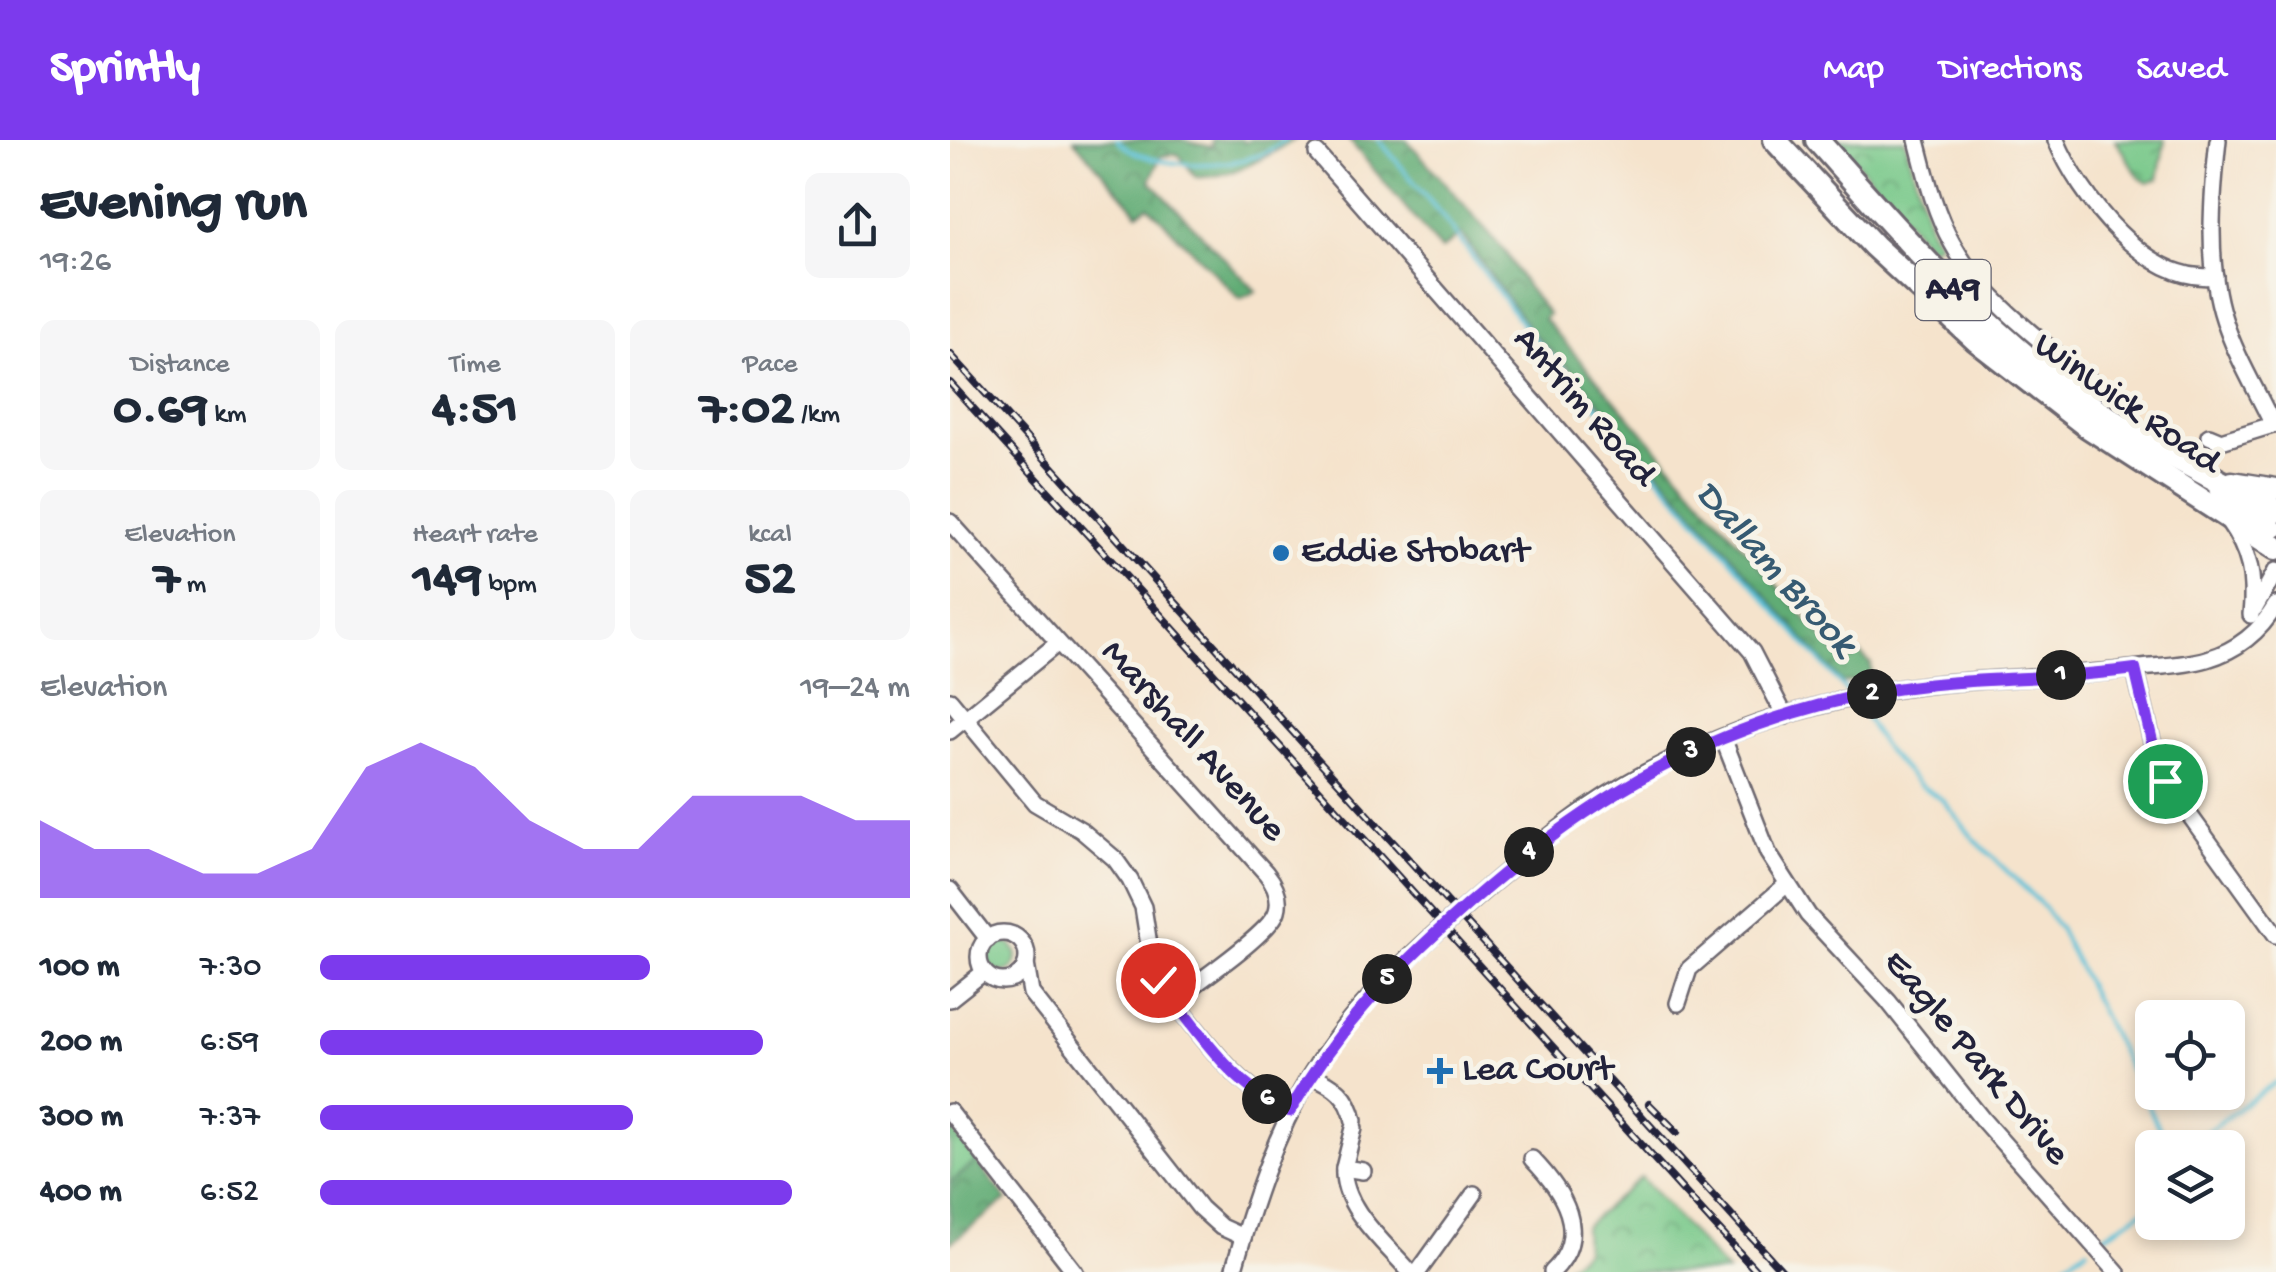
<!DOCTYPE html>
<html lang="en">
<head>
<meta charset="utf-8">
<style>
  :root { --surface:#fff; --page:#f6f6f7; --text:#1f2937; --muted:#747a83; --accent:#7c3aed }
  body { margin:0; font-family:"Gochi Hand",sans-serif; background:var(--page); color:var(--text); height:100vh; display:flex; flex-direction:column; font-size:38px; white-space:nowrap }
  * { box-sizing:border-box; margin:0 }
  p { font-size:32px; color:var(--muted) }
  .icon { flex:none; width:55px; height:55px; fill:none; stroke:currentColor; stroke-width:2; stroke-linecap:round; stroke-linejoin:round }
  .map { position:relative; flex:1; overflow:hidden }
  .side { display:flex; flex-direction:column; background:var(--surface); width:950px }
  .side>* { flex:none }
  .tools { position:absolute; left:1185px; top:860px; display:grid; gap:20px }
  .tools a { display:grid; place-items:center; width:110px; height:110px; border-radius:15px; background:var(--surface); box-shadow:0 5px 15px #0003; font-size:50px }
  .pin { position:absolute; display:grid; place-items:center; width:85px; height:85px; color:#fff; margin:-42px; border:5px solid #fff; border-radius:50%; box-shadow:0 2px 10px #0007 }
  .km { position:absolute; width:50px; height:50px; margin:-25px; border-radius:50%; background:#222; color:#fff; font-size:28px; line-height:50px; text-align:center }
  .round { display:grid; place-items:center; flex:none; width:105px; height:105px; border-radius:15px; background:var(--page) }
  .head { display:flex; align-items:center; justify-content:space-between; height:170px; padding:0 40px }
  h1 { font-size:55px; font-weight:700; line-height:75px }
  .stats { display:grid; grid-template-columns:repeat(3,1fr); gap:15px; height:170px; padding:10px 40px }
  .stats div { display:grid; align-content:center; border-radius:15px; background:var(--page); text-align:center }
  .stats b { font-size:50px; font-weight:700 }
  .stats small { font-size:28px; font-weight:400 }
  .stats p { font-size:28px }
  .chart { height:280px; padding:20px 40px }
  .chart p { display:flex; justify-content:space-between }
  .chart svg { width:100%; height:180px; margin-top:10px; fill:var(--accent); opacity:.7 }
  ul { padding:0 40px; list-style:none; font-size:32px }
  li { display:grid; grid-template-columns:160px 120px 1fr; align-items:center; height:75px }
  li i { height:25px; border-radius:12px; background:var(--accent) }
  header { display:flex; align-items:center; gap:60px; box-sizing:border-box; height:140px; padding:0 50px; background:var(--accent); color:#fff }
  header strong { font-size:48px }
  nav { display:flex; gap:55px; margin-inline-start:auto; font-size:35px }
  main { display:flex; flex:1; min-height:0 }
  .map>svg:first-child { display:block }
</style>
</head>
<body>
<header>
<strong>Sprintly</strong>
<nav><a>Map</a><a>Directions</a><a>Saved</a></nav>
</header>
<main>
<section class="side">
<div class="head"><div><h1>Evening run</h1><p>19:26</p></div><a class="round"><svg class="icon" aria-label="share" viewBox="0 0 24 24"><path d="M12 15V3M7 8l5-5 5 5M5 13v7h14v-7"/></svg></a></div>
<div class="stats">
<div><p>Distance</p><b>0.69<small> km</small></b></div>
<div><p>Time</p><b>4:51</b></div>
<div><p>Pace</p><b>7:02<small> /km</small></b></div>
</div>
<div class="stats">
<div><p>Elevation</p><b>7<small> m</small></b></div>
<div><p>Heart rate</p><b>149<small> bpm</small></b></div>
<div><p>kcal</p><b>52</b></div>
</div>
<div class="chart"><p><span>Elevation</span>19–24 m</p>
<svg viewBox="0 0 160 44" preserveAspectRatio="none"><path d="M0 44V25L10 32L20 32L30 38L40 38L50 32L60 12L70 6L80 12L90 25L100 32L110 32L120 19L130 19L140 19L150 25L160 25V44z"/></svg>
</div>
<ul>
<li><b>100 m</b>7:30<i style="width:56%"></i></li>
<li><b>200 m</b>6:59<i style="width:75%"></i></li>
<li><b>300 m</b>7:37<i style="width:53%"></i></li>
<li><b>400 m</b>6:52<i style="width:80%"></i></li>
</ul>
</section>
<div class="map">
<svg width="1326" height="1132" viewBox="0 0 1326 1132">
  <defs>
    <pattern id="grass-tufts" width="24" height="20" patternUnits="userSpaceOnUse" patternTransform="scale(2.5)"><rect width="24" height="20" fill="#77c889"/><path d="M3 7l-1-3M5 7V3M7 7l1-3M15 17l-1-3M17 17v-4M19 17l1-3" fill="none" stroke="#61a271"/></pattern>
    <pattern id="forest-crowns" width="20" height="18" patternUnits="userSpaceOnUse" patternTransform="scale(2.5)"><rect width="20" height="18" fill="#61ac75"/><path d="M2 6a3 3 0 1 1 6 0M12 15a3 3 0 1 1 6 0" fill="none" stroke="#508c61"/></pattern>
    <pattern id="park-crowns" width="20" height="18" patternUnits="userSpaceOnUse" patternTransform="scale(2.5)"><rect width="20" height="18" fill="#77c889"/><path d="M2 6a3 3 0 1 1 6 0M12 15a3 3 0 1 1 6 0" fill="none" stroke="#61a271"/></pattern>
  </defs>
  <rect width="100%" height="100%" fill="#f7f3e8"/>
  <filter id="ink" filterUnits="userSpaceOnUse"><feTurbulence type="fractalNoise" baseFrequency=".01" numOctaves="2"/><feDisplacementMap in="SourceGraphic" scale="20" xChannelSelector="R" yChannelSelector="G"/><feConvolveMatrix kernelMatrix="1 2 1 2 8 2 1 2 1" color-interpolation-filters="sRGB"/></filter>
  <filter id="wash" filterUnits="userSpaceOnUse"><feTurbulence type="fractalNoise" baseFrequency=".0048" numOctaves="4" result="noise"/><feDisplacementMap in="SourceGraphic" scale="40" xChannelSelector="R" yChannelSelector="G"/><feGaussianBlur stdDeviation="2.25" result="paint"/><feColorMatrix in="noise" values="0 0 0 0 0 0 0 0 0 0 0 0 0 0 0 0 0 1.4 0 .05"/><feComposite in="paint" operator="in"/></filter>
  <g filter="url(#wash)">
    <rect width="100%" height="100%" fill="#f5e3cc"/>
    <!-- grass -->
    <circle fill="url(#grass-tufts)" stroke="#4c7562" stroke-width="2.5" cx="52" cy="817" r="15"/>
    <!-- forest -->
    <g fill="url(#forest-crowns)" stroke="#426758" stroke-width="2.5">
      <path d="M124,0h108l30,7v-7h30l2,3 6,-3h44c-31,18 -62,39 -98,37l-18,-23 -17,2 -11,25 106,110 -16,8 -92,-93 -10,7z"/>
      <polygon points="399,0 457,0 554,110 576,146 598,174 594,179 895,523 910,513 921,524 921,533 914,539 892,543 624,233 583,194 511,94 491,110"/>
      <polygon points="27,1021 57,1060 0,1103 0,1043"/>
    </g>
    <!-- park -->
    <g fill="url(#park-crowns)" stroke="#4c7562" stroke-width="2.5">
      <polygon points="888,0 955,0 980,89 989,103 980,108"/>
      <polygon points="1165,0 1215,0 1208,39 1198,43 1190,38"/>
      <polygon points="0,986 27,1021 0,1043"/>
      <polygon points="691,1037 777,1132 611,1132 635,1110 634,1087"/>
    </g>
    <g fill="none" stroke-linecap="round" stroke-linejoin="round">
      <!-- stream -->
      <g stroke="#5bc1d8" stroke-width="4">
        <path d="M167,0c30,30 101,28 140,16 10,-2 19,-11 28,-16"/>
        <polyline points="429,0 493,77 584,200 627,243 898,553"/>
        <polyline points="907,564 935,609 968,644 993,660 1024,699 1093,766 1110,790 1219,1008"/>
        <polyline points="1234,1008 1326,942"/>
        <polyline points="1149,1100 1202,1064"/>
        <polyline points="1102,1132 1137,1109"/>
      </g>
    </g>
  </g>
  <g filter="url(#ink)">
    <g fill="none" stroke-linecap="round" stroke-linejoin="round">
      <defs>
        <g id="minor">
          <path d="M967,0c9,35 17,71 35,103 33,61 97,103 149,147"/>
          <path d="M1106,0c23,55 91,145 159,136"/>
          <path d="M1268,0c-6,56 -12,124 6,179 11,36 33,72 49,106"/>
          <polyline points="367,13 802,512 835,576"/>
          <polyline points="1259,296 1271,301 1326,284"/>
          <polyline points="1268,350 1326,389"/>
          <path d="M1278,381c22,31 27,57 23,94"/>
          <path d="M0,382l316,351c9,11 15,24 11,38 -6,22 -81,72 -103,89"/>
          <polyline points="1305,468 1326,431"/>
          <polyline points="1185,529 1206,618 1215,641 1326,795"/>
          <path d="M0,560l85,103 46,27 34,29 15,21 13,27 10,63 5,10c39,48 73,106 132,131"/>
          <polyline points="0,591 108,503"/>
          <polyline points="773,598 818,713 858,775 938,861 1032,979 1167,1132"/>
          <polyline points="0,750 38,799"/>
          <circle cx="53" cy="817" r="24"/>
          <polyline points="76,824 81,853 250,1068 271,1087 293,1097"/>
          <polyline points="0,859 34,832"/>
          <polyline points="728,863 739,829 836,745"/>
          <path d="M361,935c23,10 38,20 43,46"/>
          <polyline points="0,972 125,1132"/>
          <polyline points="404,988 394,1028 413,1031"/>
          <path d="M582,1019c30,31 60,75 20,113"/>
          <path d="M394,1028c-3,39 42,76 66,104"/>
          <path d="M283,1132c19,-67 41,-136 77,-196 38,-63 91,-113 146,-161 42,-37 84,-73 129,-105 83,-58 185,-96 285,-116 87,-18 175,-14 262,-25 25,-3 51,-3 75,-10 31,-9 53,-27 69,-54"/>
          <polyline points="468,1132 524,1054"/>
        </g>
        <polyline id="major" points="1282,342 1326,349"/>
        <g id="highway">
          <polyline points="825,0 924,106 1026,200 1137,286 1326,408"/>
          <path d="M867,0c83,93 164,189 267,261 60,42 127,76 192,110"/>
        </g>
      </defs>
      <!-- minor casing -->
      <use href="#minor" stroke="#6c666e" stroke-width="20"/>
      <!-- major casing -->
      <use href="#major" stroke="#6c666e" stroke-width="25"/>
      <!-- highway casing -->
      <use href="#highway" stroke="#6c666e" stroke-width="28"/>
      <!-- minor -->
      <use href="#minor" stroke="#fff" stroke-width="15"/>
      <!-- major -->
      <use href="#major" stroke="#fff" stroke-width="20"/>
      <!-- highway -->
      <use href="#highway" stroke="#fff" stroke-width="22"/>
      <defs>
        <g id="rail">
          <polyline points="0,214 833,1132"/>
          <polyline points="0,243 807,1132"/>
          <polyline points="699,964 727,992"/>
        </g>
      </defs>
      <!-- rail casing -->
      <use href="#rail" stroke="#22223b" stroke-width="8"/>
      <!-- rail -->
      <use href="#rail" stroke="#f7f3e8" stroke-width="4" stroke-dasharray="11" stroke-linecap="butt"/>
    </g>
  </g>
  <g fill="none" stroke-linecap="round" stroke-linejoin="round" filter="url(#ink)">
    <defs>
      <path id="route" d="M208,840c39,48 73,107 132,131 50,-87 103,-140 177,-206 125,-110 245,-181 411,-213 85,-16 172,-11 257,-23l21,89 9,23"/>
    </defs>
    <!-- route casing -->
    <use href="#route" stroke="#fff" stroke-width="20"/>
    <!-- route -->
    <use href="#route" stroke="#7c3aed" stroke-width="12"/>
  </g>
  <!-- markers -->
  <g fill="#1f6fb2" stroke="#f7f3e8" stroke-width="4">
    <circle cx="331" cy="413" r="10"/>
    <path d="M485 916h10v10h10v10h-10v10h-10v-10h-10v-10h10z"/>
  </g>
  <g text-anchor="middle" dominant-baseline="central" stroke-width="10" stroke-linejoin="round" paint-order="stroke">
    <!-- shield labels -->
    <rect fill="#f7f3e8" stroke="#62616f" stroke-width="2.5" x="965.5" y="120" width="75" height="60" rx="8"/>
    <g font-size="35" font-weight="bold" fill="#22223b">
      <text x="1003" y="150">A49</text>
    </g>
    <!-- street labels -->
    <g font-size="38" fill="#22223b" stroke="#f7f3e8">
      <text transform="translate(1176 265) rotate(35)">Winwick Road</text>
      <text transform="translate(633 268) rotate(49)">Antrim Road</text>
      <text transform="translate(242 602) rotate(48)">Marshall Avenue</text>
      <text transform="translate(1025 919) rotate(50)">Eagle Park Drive</text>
    </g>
    <!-- poi labels -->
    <g font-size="38" fill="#22223b" stroke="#f7f3e8" text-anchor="start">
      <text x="351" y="413">Eddie Stobart</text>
      <text x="512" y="931">Lea Court</text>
    </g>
    <!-- water labels -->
    <g font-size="40" font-style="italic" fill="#365a72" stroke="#f7f3e8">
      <text transform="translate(824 430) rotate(48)">Dallam Brook</text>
    </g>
  </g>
</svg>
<div class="tools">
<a><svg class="icon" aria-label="locate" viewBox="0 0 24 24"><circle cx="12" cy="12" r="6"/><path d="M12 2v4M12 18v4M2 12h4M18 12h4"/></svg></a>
<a><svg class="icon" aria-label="layers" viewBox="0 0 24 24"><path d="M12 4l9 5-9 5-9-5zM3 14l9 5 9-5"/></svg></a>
</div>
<div class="pin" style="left:1215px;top:641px;background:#1e9e55"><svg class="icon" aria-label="arrive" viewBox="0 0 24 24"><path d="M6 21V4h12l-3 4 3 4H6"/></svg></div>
<div class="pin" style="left:208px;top:840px;background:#d93025"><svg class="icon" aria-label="check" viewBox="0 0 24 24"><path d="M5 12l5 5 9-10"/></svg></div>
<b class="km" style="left:1111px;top:535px">1</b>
<b class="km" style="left:922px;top:554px">2</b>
<b class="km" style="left:741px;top:612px">3</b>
<b class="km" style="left:579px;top:712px">4</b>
<b class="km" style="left:437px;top:839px">5</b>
<b class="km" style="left:317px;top:959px">6</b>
</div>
</main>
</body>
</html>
